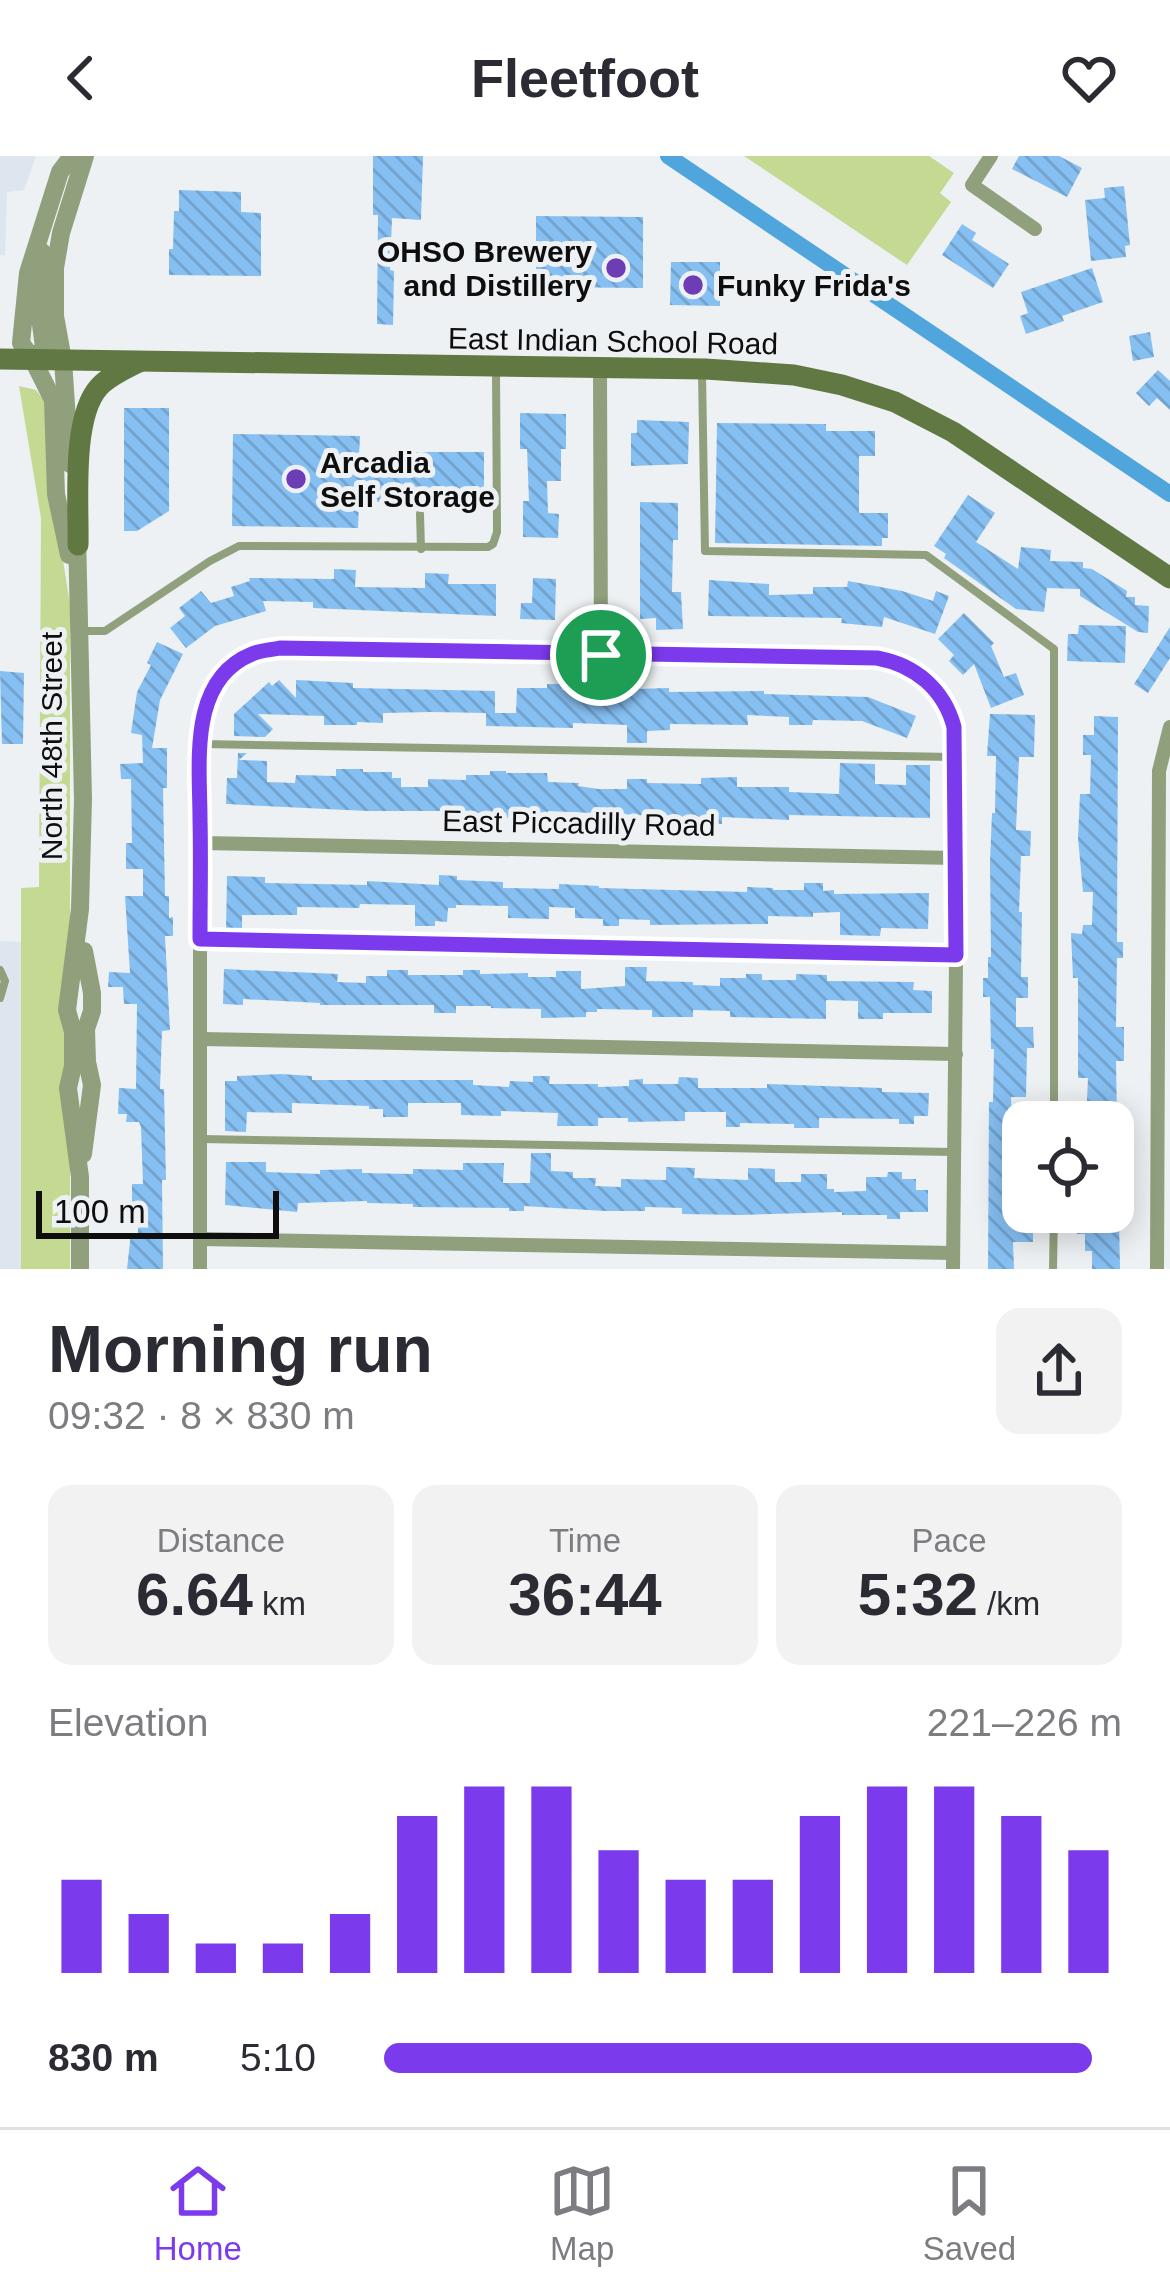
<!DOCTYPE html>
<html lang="en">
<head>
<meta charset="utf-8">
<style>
  :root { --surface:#fff; --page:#f2f2f3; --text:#2b2b33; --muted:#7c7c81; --line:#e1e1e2; --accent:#7c3aed }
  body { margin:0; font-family:Arial,sans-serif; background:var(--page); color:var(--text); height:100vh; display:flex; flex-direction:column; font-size:45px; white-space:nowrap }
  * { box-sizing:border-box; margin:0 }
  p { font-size:39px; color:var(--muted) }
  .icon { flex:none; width:66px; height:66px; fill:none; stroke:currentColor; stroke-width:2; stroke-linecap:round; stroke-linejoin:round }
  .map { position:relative; height:1113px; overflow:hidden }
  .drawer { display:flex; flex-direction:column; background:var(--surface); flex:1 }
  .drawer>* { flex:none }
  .fabs { position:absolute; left:1002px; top:945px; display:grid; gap:24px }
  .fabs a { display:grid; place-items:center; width:132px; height:132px; border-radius:24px; background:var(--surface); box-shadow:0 6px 30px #0003; font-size:60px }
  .scale { position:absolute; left:36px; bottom:30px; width:243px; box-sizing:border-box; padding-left:12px; border:6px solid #0e0e0f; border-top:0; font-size:33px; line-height:42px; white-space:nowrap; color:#0e0e0f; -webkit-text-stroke:9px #eef1f3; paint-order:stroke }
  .pin { position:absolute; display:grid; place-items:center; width:102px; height:102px; color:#fff; margin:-51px; border:6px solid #fff; border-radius:50%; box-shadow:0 3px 12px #0007 }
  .round { display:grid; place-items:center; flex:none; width:126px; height:126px; border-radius:24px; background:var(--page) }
  .summary { display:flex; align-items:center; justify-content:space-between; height:204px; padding:0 48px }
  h1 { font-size:66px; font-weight:800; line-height:90px }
  .stats { display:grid; grid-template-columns:repeat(3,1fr); gap:18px; height:204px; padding:12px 48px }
  .stats div { display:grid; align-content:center; border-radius:24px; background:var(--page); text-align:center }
  .stats b { font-size:60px; font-weight:800 }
  .stats small { font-size:33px; font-weight:400 }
  .stats p { font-size:33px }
  .chart { height:336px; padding:24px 48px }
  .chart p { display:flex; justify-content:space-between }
  .chart svg { width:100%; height:216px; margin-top:12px; stroke:var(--accent); stroke-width:6 }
  ul { padding:0 48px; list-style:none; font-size:39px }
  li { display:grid; grid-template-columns:192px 144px 1fr; align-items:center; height:90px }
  li i { height:30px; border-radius:15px; background:var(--accent) }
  header { display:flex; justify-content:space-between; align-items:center; height:156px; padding:0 48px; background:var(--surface); font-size:54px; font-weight:800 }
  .menu { display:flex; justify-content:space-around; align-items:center; height:168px; border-top:3px solid var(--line); background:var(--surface); font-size:33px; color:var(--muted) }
  .menu a { display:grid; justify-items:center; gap:6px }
  .menu .selected { color:var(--accent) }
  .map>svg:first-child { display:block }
</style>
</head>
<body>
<header><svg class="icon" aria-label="back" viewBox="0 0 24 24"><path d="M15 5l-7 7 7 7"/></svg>Fleetfoot<svg class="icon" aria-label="heart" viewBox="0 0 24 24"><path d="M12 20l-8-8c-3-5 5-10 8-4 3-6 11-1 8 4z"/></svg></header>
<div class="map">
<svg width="1170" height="1113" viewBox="0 0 1170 1113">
  <defs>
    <pattern id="building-back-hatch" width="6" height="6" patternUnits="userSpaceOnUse" patternTransform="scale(3)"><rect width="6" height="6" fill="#86bff2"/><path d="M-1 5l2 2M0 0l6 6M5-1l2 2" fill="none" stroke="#72a3ce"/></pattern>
  </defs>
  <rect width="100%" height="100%" fill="#eef1f3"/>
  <!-- built -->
  <g fill="#dde5ee">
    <polygon points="0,0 36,0 24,34 7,36 5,99 0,99"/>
    <polygon points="0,785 21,786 21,1113 0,1113"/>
  </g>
  <!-- green -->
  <g fill="#c4d991">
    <polygon points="744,0 929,0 954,17 940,37 951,46 907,109"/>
    <polygon points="19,230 36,234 48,249 54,346 70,449 70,1113 21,1113 21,732 39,731 41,362"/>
  </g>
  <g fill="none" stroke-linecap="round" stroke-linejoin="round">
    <!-- canal -->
    <polyline stroke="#50a5dd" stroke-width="16" points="668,0 1170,338"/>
  </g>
  <!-- building -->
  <g fill="url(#building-back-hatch)">
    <polygon points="373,0 423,0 421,64 392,62 390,114 394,115 393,169 377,168 378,59 373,59"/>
    <polygon points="1019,0 1059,0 1082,12 1067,41 1012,13"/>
    <polygon points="1124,30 1130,89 1125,90 1126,101 1091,105 1085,44 1105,42 1104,32"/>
    <polygon points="179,34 241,36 241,56 261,57 261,120 169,119 169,93 173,93 174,55 179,55"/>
    <polygon points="536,60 643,61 643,132 536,131"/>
    <polygon points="962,68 976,77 972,84 1009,108 993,132 942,99"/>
    <polygon points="671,106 720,106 720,150 670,149"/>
    <polygon points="1092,112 1103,146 1062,160 1064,165 1026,178 1020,160 1028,157 1021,136"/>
    <polygon points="1150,176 1154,201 1133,205 1129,180"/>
    <polygon points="1158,214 1170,225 1170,254 1157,242 1149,250 1136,237"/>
    <polygon points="124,252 169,252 169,355 137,375 124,375"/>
    <polygon points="520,257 566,258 566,293 561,293 561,325 547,325 548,357 559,358 558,382 523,381 523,345 529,345 527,293 520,293"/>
    <polygon points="637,264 689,266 688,308 631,310 631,277 637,277"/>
    <polygon points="717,267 826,268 826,275 875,275 875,300 859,300 859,357 888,357 888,382 882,382 882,390 715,387"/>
    <polygon points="233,278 360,280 359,300 396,300 396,296 484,296 484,335 446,335 446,345 359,346 358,372 232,370"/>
    <polygon points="968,339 995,357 976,386 1018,413 1021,391 1051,394 1050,405 1083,406 1083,412 1092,413 1127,435 1126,441 1135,441 1135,449 1149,450 1148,477 1138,476 1080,440 1080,433 1047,432 1044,456 1016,453 944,402 946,398 934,390"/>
    <polygon points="640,346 678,347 678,384 673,384 672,436 681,436 683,473 656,474 656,462 640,463"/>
    <polygon points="334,413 356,414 355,431 425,432 425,417 449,418 448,428 496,428 496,460 313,452 313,446 263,445 266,455 215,470 186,492 170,472 185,460 179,452 201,435 211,447 234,440 231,431 250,425 249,422 334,423"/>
    <polygon points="533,422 556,423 555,464 520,463 521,447 532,447"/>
    <polygon points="709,424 769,428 769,439 813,438 813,431 847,431 848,425 902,435 933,445 936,435 949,440 935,478 884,461 882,471 841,467 842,462 708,460"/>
    <polygon points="964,457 994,487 991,490 1004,521 1016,517 1024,539 991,552 974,508 963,519 949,505 954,499 938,483"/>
    <polygon points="1079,469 1126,470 1125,507 1067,505 1068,478 1078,478"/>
    <polygon points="1170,471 1170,502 1148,537 1134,528"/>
    <polygon points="157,486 183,498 160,544 152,592 167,592 167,632 163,632 165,740 169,740 169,762 173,761 173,780 165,780 170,874 162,875 160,933 164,933 166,1024 162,1024 163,1113 127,1113 131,1077 138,1077 139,1049 132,1049 132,1028 143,1028 141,971 139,966 126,966 127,958 118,958 119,932 136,933 137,848 124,848 123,831 108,831 109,816 130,817 125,740 143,740 143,713 126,713 126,687 132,687 131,623 121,623 120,608 143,607 142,579 131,577 137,536 151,509 147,507"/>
    <polygon points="0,515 24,517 23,588 2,588"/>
    <polygon points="279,524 296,542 296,524 353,527 353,532 495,535 495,557 516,557 517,532 547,532 547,528 562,528 562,534 574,535 636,537 636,533 669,532 669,536 764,535 764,538 868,541 916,560 907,582 862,565 813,564 812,569 789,569 789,561 747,559 748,569 670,568 670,574 647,575 647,587 627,587 627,569 573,567 573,572 486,570 486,557 431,556 383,557 383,567 357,566 357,569 324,569 324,560 258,558 273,573 265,581 234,580 234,558 269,526 272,530"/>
    <polygon points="990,558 1035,559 1034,601 1019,601 1016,674 1031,675 1030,700 1021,700 1019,756 1022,756 1021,821 1028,821 1028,842 1016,842 1016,871 1033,871 1034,892 1027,892 1026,941 1011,941 1012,971 1023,971 1023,989 1014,989 1016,1055 1033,1056 1033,1086 1013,1086 1014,1113 988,1113 989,946 993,946 994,893 991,893 990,841 983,841 983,822 988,822 988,801 991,801 990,706 992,657 995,657 996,600 987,600"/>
    <polygon points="1094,560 1118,561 1117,786 1123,786 1123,802 1117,802 1116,871 1124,871 1124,905 1116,905 1117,966 1086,966 1088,922 1078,922 1078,822 1073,822 1071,777 1082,778 1083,769 1092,769 1093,736 1083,736 1078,682 1080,638 1090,638 1091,599 1083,599 1083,579 1094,579"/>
    <polygon points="238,597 247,597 239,604 267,605 267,626 295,627 296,619 336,620 336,613 363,613 363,616 392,616 392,622 401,622 401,631 428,631 428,623 466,624 466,619 490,619 490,615 506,615 506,617 547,617 548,626 579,627 578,630 598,633 627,633 627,623 647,623 647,627 701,628 701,622 737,621 737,631 789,631 789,636 839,638 840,607 875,608 875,628 906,629 906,609 930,609 930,662 789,659 789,664 722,661 722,668 701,668 701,662 548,655 548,665 528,665 528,661 466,663 466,655 367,655 226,648 227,622 237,622"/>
    <polygon points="439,719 457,720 457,724 503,726 503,732 559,733 559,728 599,730 599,732 747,736 747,731 773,732 773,734 804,734 804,727 823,727 823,735 834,734 834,738 929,737 928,773 881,772 880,780 840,779 840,756 813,757 813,761 768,760 768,768 650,769 650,764 619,763 619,770 603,770 603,763 575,762 575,752 549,751 549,763 508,762 508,750 456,749 456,752 448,752 447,766 435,765 435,770 415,770 415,749 360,748 359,752 297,751 297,759 242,759 242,774 226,774 227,720 265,721 265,727 367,729 367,725 439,729"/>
    <polygon points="625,811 647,811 646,825 693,826 693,829 720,830 720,822 746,822 746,818 762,818 762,824 796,824 796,818 827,819 827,825 914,826 913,834 932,835 932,857 883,857 883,863 858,863 858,845 826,844 826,863 730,861 730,855 693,854 693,861 652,861 652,854 597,853 597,856 586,856 586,861 541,862 541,853 491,852 491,850 456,850 456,857 434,857 434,849 320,849 320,847 243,843 243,849 223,848 224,813 338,818 337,826 366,827 366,820 387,820 387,814 408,814 408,819 463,819 463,814 480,814 480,818 528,817 528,821 556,821 556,815 581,815 581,833 625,830"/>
    <polygon points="281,918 312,920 312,924 473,924 473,929 509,931 510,925 533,926 533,920 550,920 549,928 598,928 598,931 629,930 629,924 643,923 643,928 678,928 679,921 698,922 698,932 767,932 767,928 882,932 882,936 929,937 928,960 914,960 914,968 899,968 899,963 819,962 819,972 794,972 794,968 740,967 740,971 726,971 726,956 685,956 685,965 628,966 628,962 598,962 598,970 557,970 558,957 501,955 501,960 461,959 461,947 408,947 408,961 383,961 383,953 369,953 369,950 292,947 292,957 247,956 246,976 225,975 225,925 237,925 237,920"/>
    <polygon points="531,997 551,997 551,1015 573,1016 573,1022 596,1022 595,1030 621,1031 621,1023 666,1024 666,1011 695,1012 694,1022 748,1024 748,1012 775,1013 775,1026 801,1026 801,1018 827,1018 827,1033 834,1033 834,1036 866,1035 866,1021 887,1021 888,1016 902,1016 902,1023 916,1023 916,1034 928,1034 928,1056 900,1056 900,1063 887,1063 887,1059 842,1059 842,1056 740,1059 682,1058 682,1052 645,1051 645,1055 604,1055 524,1050 524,1055 509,1055 509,1052 413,1051 413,1048 367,1047 367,1045 298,1047 297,1056 225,1049 226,1006 266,1006 266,1016 320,1018 320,1014 362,1013 362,1017 413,1018 413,1013 463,1014 463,1007 504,1007 503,1027 530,1027"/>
    <polygon points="1119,1061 1120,1113 1092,1113 1092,1095 1085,1095 1085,1078 1077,1078 1077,1062"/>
  </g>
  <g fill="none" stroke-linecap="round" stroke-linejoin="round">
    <!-- service -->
    <g stroke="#909f7c" stroke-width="8">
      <polyline points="702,218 705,395 926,399 1054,493 1054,966"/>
      <polyline points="420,358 421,393"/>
      <polyline points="82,475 105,475 210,405 239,390 488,391 493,388 497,376 496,216"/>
      <polyline points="201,588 954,601"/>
      <polyline points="201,783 954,799"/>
      <polyline points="0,814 5,825 0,842"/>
      <polyline points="201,983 954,996"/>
      <polyline points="1053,1113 1054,1056"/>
    </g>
    <!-- minor -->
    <g stroke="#909f7c" stroke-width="14">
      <polyline points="991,0 972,29 1035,73"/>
      <polyline points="600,212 601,499"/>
      <polyline points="200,687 957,702"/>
      <polyline points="200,883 956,898"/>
      <polyline points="200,1083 953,1097"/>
      <path d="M200,1113v-525c6,-54 23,-85 80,-96l597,11 15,2 32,17 18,21 12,28 3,131 -4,411"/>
      <polyline points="1157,1113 1159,615 1170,571"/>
    </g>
    <!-- tertiary -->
    <g stroke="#909f7c" stroke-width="18">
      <polyline points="33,204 44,191 40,161 42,96"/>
      <polyline points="70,308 63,204 55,160 55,112 61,77 85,0"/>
      <polyline points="77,378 83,643 80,753 67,854 73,876 73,910 68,932 80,1021 80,1113"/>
      <polyline points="69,399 56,338 53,244 33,204 21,187 28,117 60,16 72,0"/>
      <polyline points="83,998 92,929 87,906 86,873 92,855 92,837 84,795"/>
    </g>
    <!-- secondary -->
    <g stroke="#627843" stroke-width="21">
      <polyline points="0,203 706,213 794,219 842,229 895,246 953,276 1170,422"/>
      <path d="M78,389c1,-42 -7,-127 21,-158 10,-11 26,-18 40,-25"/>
    </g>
  </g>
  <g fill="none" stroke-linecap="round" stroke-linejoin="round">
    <defs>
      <path id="route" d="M280,492l597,10c38,7 67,31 77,69l2,228 -756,-16c0,-40 1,-80 0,-120 0,-56 -12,-139 52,-165 8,-4 19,-4 28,-6z"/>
    </defs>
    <!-- route casing -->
    <use href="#route" stroke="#fff" stroke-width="24"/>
    <!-- route -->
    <use href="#route" stroke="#7c3aed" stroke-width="15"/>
  </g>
  <!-- markers -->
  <g fill="#6c3db5" stroke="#eef1f3" stroke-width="4.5">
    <circle cx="616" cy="112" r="12"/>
    <circle cx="693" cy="129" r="12"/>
    <circle cx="296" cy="323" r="12"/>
  </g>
  <g text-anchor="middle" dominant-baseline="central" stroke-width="10" stroke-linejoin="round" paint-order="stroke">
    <!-- poi labels -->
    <g font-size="30" font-weight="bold" fill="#0e0e0f" stroke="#eef1f3" text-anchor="start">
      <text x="592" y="95" text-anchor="end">OHSO Brewery<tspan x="592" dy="34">and Distillery</tspan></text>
      <text x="717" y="129">Funky Frida's</text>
      <text x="320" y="306">Arcadia<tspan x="320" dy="34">Self Storage</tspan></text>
    </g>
    <!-- street labels -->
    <g font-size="30" fill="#0e0e0f" stroke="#eef1f3">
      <text transform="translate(613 185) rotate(1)">East Indian School Road</text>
      <text transform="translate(51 590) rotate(-90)">North 48th Street</text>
      <text transform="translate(579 667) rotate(1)">East Piccadilly Road</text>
    </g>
  </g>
</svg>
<div class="fabs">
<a><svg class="icon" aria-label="locate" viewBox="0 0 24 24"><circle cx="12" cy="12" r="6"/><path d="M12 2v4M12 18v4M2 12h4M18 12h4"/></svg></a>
</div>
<div class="scale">100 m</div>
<div class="pin" style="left:601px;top:499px;background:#1e9e55"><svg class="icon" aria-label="arrive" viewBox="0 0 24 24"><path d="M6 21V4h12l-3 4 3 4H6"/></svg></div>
</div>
<section class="drawer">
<div class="summary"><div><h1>Morning run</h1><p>09:32 · 8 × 830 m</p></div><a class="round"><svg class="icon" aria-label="share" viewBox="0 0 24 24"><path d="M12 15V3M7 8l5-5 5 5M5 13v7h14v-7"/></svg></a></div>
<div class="stats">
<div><p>Distance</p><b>6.64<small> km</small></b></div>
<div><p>Time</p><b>36:44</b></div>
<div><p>Pace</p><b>5:32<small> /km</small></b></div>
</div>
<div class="chart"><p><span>Elevation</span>221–226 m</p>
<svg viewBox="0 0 160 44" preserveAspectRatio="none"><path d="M5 44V25M15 44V32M25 44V38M35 44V38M45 44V32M55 44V12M65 44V6M75 44V6M85 44V19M95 44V25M105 44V25M115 44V12M125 44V6M135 44V6M145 44V12M155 44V19"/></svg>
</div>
<ul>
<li><b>830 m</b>5:10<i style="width:96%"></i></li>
</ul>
</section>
<nav class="menu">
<a class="selected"><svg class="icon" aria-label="home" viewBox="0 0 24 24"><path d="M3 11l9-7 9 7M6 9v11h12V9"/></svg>Home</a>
<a><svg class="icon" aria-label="map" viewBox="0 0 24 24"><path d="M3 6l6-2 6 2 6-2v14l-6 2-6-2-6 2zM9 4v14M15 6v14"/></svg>Map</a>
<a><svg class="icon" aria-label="saved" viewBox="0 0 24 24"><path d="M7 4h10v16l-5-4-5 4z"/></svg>Saved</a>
</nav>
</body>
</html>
